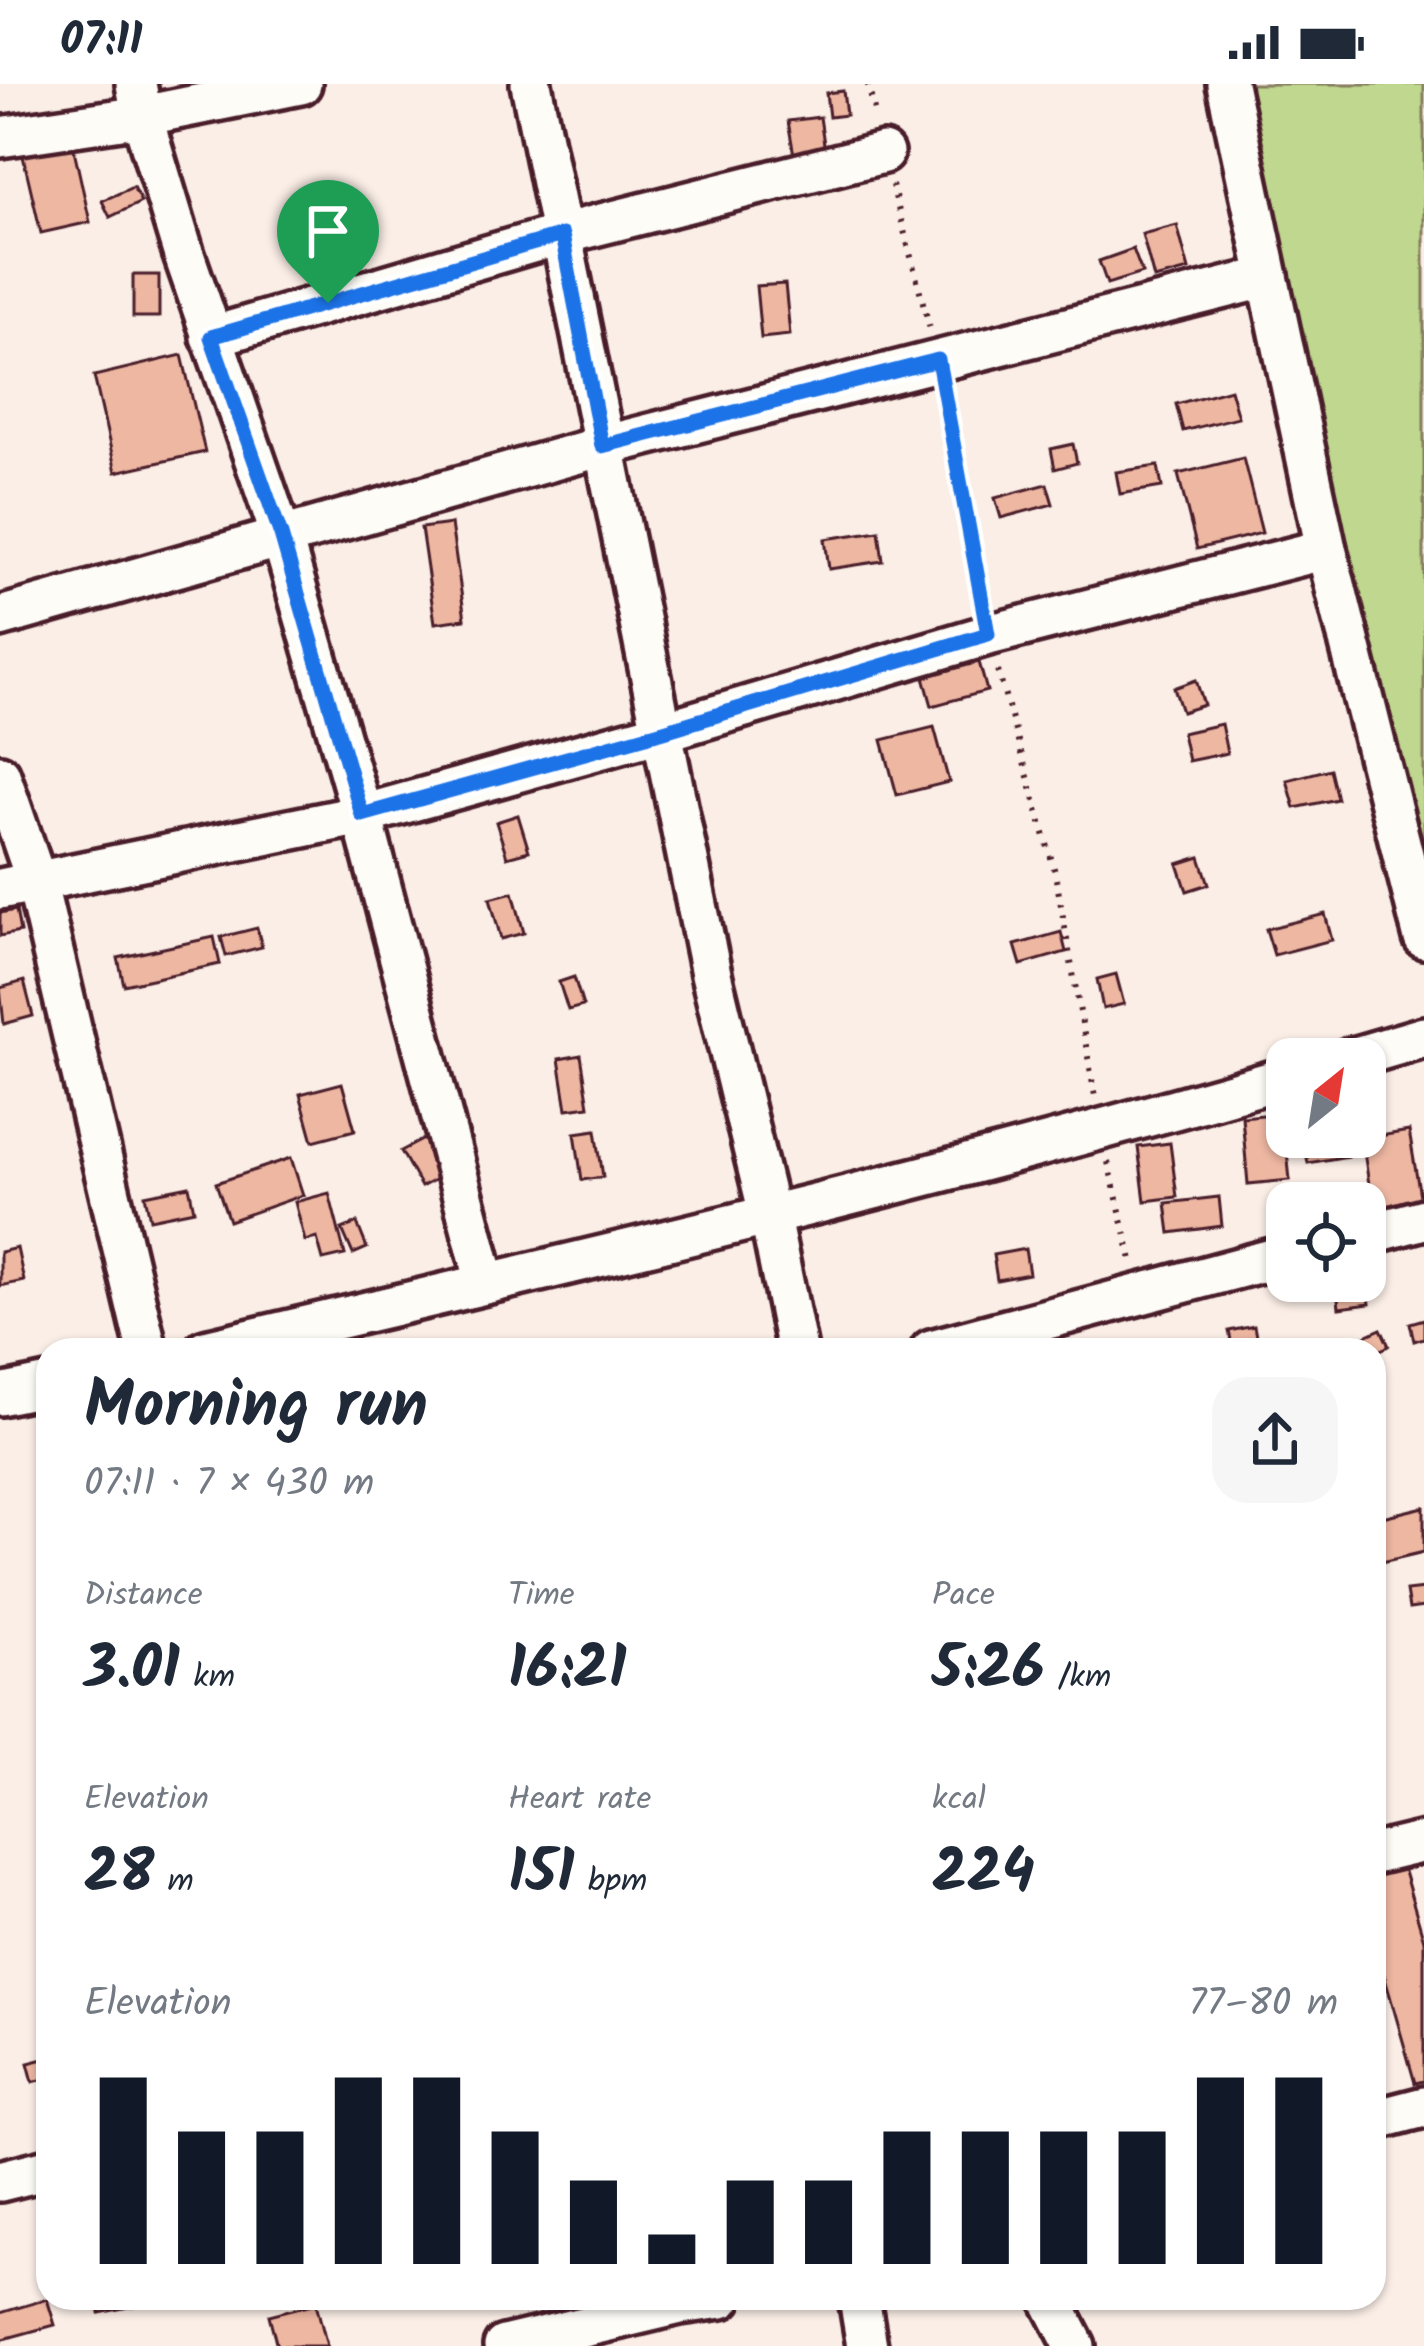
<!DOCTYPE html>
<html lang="en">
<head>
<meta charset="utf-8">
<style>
  :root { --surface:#fff; --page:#f6f6f7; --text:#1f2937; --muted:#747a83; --accent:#111827 }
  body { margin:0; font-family:Kalam,sans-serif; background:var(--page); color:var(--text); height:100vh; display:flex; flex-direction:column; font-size:45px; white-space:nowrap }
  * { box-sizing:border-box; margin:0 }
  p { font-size:39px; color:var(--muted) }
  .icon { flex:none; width:66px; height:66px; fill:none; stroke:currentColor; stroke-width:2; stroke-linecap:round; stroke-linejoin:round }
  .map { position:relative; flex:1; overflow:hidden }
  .panel { position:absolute; left:36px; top:1254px; width:1350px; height:972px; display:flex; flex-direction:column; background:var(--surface); border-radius:36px; box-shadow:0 3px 9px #0004 }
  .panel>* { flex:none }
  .needle { width:78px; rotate:30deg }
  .tools { position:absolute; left:1266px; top:954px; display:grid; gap:24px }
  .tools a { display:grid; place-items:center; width:120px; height:120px; border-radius:24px; background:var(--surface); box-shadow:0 3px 9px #0004; font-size:60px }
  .pin { position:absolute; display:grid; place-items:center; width:102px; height:102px; color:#fff; margin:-123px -51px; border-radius:50% 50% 50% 0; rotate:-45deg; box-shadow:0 0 12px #0007 }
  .pin .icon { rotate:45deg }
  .round { display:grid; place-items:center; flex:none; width:126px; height:126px; border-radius:36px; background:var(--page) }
  .headline { display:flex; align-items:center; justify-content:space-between; height:204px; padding:0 48px }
  h1 { font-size:66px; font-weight:600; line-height:90px }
  .stats { display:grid; grid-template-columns:repeat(3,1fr); gap:18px; height:204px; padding:12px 48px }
  .stats div { display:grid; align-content:center }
  .stats b { font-size:60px; font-weight:600 }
  .stats small { font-size:33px; font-weight:400 }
  .stats p { font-size:33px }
  .chart { height:336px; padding:24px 48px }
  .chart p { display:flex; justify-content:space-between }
  .chart svg { width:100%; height:216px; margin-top:12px; stroke:var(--accent); stroke-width:6 }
  .status { display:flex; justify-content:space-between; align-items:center; height:84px; padding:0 60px; background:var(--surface); direction:ltr }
  .status svg { height:33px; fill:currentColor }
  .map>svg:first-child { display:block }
</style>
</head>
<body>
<div class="status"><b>07:11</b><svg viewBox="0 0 49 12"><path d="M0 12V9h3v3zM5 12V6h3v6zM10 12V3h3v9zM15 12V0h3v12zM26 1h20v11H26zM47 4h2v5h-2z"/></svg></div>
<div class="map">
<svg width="1424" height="2262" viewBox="0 0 1424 2262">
  <rect width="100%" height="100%" fill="#faeee6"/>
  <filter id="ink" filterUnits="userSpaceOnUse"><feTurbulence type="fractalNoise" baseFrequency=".00833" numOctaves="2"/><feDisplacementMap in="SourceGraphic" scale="24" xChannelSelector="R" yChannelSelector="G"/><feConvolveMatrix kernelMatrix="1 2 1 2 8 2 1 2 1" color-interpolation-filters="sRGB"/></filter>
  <g filter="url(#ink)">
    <!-- green -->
    <polygon fill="#bfd78e" stroke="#847b5c" stroke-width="3" points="1222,0 1424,0 1424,773 1326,464"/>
    <!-- building -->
    <g fill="#edb7a2" stroke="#4a1f2b" stroke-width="3">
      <polygon points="843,7 846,31 829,33 826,9"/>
      <polygon points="820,33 825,67 794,71 788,37"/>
      <polygon points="73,61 90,138 41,149 23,72"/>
      <polygon points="133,103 141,118 110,133 102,117"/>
      <polygon points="1177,141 1189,186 1154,195 1142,150"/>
      <polygon points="1133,165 1142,189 1107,200 1099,177"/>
      <rect x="133" y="191" width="26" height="42"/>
      <polygon points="785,200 790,251 761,254 756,202"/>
      <polygon points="182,271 205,368 116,388 94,292"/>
      <polygon points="1230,305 1238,333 1183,347 1176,320"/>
      <polygon points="1073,360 1077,379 1055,385 1051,365"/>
      <polygon points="1243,374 1262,449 1197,465 1178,390"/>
      <polygon points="1158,382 1162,403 1120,410 1116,388"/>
      <polygon points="1047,400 1053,420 1001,434 995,414"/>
      <polygon points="451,440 465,535 435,539 421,444"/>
      <polygon points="879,447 883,477 829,485 825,455"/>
      <polygon points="979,578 987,607 932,622 924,593"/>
      <polygon points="1196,596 1204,621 1182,628 1174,604"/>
      <polygon points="1221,640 1227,669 1188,677 1182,649"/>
      <polygon points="934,643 949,698 897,711 882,656"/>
      <polygon points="1330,685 1337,715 1295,724 1287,696"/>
      <polygon points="518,731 529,767 507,773 496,738"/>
      <polygon points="1200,773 1209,800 1187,807 1178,780"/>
      <polygon points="513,808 524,849 501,855 490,814"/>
      <polygon points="16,826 20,848 0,852 0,829"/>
      <polygon points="1325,830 1332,856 1274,871 1266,845"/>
      <polygon points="257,844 262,863 226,872 221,853"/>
      <polygon points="1061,848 1066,868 1021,881 1015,861"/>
      <polygon points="214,853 220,880 124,901 118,874"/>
      <polygon points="1116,890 1124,920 1103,925 1097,895"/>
      <polygon points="574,893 583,922 568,926 559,898"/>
      <polygon points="24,897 33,932 4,940 0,904"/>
      <polygon points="581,971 589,1022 567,1025 559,975"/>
      <polygon points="342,999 355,1046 313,1057 300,1010"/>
      <polygon points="1283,1029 1290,1096 1248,1100 1242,1033"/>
      <polygon points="596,1046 603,1093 582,1096 575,1049"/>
      <polygon points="1409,1047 1421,1118 1373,1126 1362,1055"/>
      <polygon points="1303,1053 1345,1053 1348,1072 1308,1079"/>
      <polygon points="424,1055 444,1091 421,1103 401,1067"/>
      <polygon points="1170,1059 1177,1113 1145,1117 1138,1063"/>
      <polygon points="291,1074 303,1111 229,1137 216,1099"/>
      <polygon points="189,1102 194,1126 150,1135 145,1111"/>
      <polygon points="329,1109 345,1171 323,1176 317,1154 305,1157 295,1118"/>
      <polygon points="1219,1113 1222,1142 1170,1149 1166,1119"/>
      <polygon points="357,1139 367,1164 353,1170 342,1145"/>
      <polygon points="17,1164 24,1197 0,1202 0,1168"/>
      <polygon points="1025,1165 1029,1190 997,1196 993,1171"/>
      <polygon points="1365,1176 1370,1220 1339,1224 1336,1197 1365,1197"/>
      <polygon points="1424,1235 1424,1254 1414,1257 1410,1239"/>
      <polygon points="1254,1242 1258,1263 1233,1266 1229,1247"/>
      <polygon points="1381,1245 1389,1262 1374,1269 1363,1266 1359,1255"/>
      <polygon points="1424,1423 1424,1468 1382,1478 1374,1435"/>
      <polygon points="1424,1505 1424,1523 1409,1525 1406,1507"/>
      <polygon points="1400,1774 1424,1856 1424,1997 1415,1999 1374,1856 1374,1781"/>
      <polygon points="48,1974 48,1994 33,1998 28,1979"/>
      <polygon points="97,2214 141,2214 143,2220 100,2229"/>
      <polygon points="47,2215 55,2241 0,2256 0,2229"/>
      <polygon points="316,2219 327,2262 277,2262 269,2231"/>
    </g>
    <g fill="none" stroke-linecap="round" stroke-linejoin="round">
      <defs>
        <g id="street">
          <polyline points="136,0 142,32 183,168 281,451 362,731 486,1199"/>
          <polyline points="531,0 711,890 770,1134 797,1266"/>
          <polyline points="1227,0 1326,465 1424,854"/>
          <polyline points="0,53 142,32 301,0"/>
          <polyline points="211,253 562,150 883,69"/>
          <polyline points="0,533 603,362 1268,193"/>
          <polyline points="0,691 36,796 147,1266"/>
          <polyline points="0,805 362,731 664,647 988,551 1326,465"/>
          <polyline points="1349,975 1424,953"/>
          <polyline points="1365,1151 1424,1135"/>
          <path d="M205,1266c363,-85 724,-169 1082,-273"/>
          <polyline points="931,1266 1287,1171"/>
          <polyline points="0,1311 48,1301"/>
          <polyline points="1374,1770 1424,1758"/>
          <polyline points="1374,2036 1424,2023"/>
          <polyline points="0,2097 48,2085"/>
          <polyline points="859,2214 867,2262"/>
          <polyline points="1050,2214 1075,2262"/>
          <polyline points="504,2262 680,2220 722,2214"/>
        </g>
      </defs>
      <!-- street casing -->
      <use href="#street" stroke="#4a1f2b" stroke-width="48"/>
      <!-- path -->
      <g stroke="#4a1f2b" stroke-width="6" stroke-dasharray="3 9" stroke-linecap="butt">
        <polyline points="868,0 876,35"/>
        <polyline points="892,101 930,245"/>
        <polyline points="944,310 981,516"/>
        <polyline points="998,587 1055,788 1095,1012"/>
        <polyline points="1108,1078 1132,1176"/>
      </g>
      <!-- street -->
      <use href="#street" stroke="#fdfcf7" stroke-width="39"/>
    </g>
  </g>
  <g fill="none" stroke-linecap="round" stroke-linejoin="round" filter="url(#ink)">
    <defs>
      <polygon id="route" points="562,151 602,362 938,276 988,550 664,647 362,731 281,451 211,253"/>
    </defs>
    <!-- route casing -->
    <use href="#route" stroke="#fff" stroke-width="24"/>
    <!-- route -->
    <use href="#route" stroke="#1a73e8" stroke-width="15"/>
  </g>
</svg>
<div class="tools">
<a><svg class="needle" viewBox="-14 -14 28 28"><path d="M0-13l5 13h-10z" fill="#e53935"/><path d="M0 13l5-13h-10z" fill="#747a83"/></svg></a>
<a><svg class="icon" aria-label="locate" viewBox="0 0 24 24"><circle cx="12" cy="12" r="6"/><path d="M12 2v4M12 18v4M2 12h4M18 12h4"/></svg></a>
</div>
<div class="pin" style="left:328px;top:219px;background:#1e9e55"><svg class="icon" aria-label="arrive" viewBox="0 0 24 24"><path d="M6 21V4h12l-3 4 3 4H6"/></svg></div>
<section class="panel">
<div class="headline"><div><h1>Morning run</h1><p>07:11 · 7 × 430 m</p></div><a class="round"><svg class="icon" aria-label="share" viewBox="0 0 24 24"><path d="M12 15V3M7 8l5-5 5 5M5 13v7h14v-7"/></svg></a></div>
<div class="stats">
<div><p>Distance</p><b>3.01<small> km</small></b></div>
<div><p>Time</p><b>16:21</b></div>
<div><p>Pace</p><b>5:26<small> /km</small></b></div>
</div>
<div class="stats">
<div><p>Elevation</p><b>28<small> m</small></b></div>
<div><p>Heart rate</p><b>151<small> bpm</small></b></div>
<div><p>kcal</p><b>224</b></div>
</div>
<div class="chart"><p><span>Elevation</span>77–80 m</p>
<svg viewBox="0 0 160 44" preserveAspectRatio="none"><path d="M5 44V6M15 44V17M25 44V17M35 44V6M45 44V6M55 44V17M65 44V27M75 44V38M85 44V27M95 44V27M105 44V17M115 44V17M125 44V17M135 44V17M145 44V6M155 44V6"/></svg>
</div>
</section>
</div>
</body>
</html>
